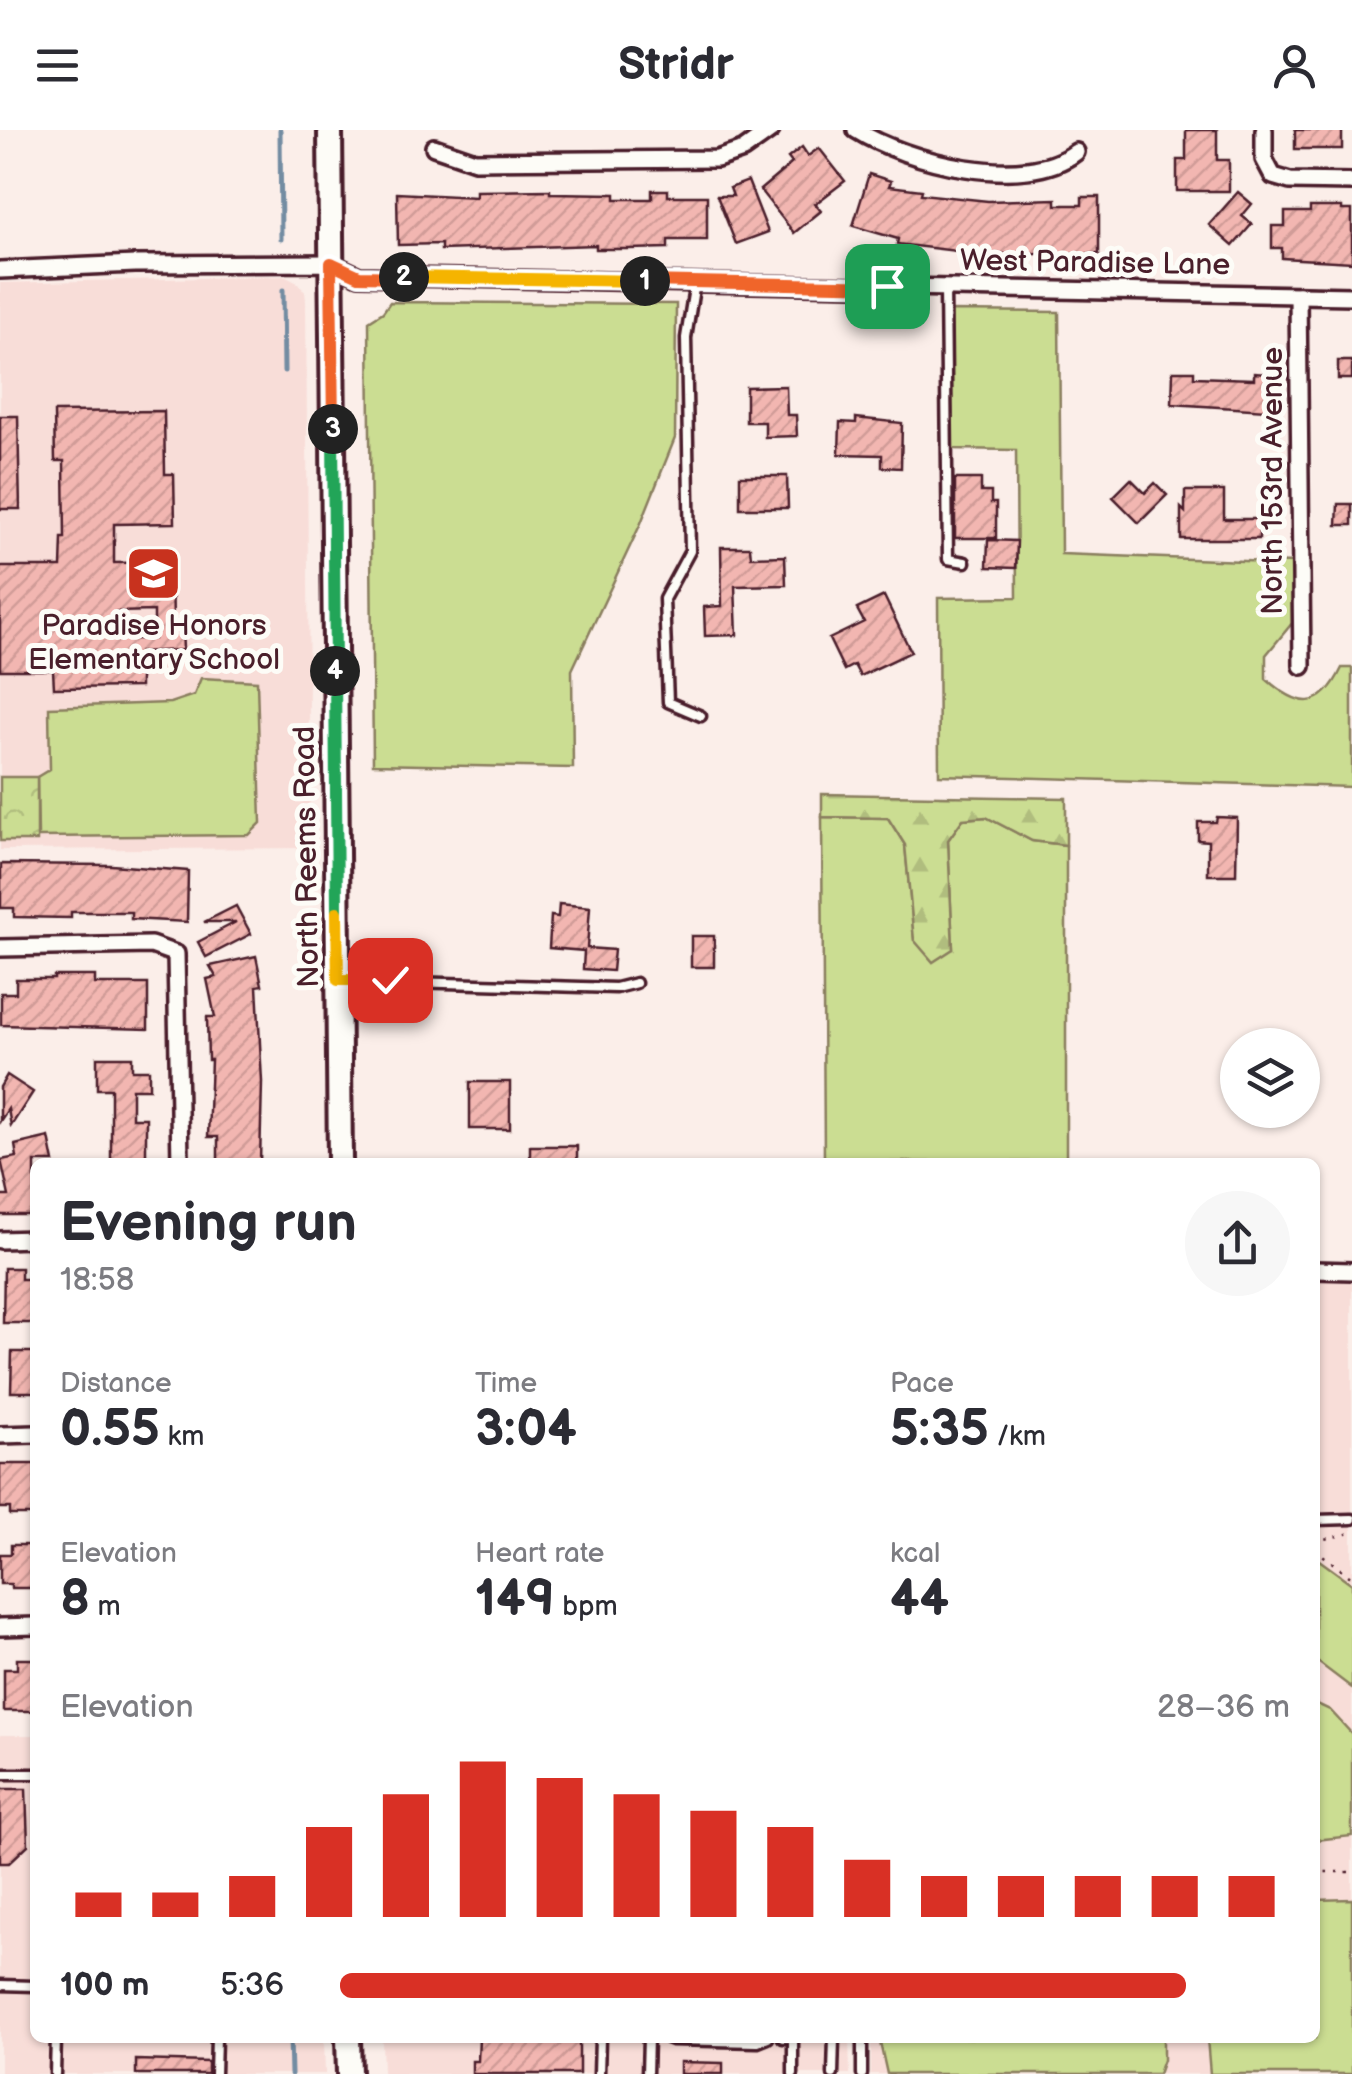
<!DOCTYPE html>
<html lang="en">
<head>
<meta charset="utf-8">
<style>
  :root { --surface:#fff; --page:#f7f7f7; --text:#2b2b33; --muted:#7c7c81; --accent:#d93025 }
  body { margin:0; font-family:"Balsamiq Sans",sans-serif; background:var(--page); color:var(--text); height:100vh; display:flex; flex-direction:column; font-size:38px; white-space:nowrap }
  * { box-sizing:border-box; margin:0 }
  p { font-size:32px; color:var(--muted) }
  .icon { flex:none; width:55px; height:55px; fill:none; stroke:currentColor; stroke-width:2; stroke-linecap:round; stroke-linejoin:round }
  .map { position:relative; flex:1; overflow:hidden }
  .sheet { position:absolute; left:30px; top:1028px; width:1290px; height:885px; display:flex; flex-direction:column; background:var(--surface); border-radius:15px; box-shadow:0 2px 8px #0004 }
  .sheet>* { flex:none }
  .fabs { position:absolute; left:1220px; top:898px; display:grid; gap:20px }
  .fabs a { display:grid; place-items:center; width:100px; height:100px; border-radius:50%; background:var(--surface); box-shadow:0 2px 8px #0004; font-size:50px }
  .pin { position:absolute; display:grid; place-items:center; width:85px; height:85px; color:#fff; margin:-42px; border-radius:20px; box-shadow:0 5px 15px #0006 }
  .km { position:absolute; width:50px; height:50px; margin:-25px; border-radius:50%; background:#222; color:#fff; font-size:28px; line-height:50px; text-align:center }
  .round { display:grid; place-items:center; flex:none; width:105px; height:105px; border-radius:52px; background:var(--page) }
  .head { display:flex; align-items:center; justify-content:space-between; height:170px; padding:0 30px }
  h1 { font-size:55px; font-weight:600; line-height:75px }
  .stats { display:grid; grid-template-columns:repeat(3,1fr); gap:15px; height:170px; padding:10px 30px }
  .stats div { display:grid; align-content:center }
  .stats b { font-size:50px; font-weight:600 }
  .stats small { font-size:28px; font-weight:400 }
  .stats p { font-size:28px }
  .chart { height:280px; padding:20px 30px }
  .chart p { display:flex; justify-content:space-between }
  .chart svg { width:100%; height:180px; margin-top:10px; stroke:var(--accent); stroke-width:6 }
  ul { padding:0 30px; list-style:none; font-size:32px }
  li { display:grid; grid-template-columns:160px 120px 1fr; align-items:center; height:75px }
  li i { height:25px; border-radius:12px; background:var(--accent) }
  header { display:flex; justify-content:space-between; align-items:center; height:130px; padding:0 30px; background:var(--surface); font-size:45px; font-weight:600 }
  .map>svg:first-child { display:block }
</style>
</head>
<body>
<header><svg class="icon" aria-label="menu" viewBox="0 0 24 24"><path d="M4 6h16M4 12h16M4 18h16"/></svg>Stridr<svg class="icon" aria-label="person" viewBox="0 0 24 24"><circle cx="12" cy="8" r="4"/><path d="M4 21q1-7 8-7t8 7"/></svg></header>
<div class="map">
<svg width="1352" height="1944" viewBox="0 0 1352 1944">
  <defs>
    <pattern id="forest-firs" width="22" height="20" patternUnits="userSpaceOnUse" patternTransform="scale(2.5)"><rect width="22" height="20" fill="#cbdd92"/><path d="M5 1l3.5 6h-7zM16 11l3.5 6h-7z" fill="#b0bd7e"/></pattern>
    <pattern id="park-crowns" width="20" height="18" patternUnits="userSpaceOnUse" patternTransform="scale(2.5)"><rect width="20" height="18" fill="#cbdd92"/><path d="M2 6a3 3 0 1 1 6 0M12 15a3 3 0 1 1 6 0" fill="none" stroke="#b0bd7e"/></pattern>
    <pattern id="building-hatch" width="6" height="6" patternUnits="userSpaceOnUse" patternTransform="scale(2.5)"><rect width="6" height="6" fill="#f2b6b1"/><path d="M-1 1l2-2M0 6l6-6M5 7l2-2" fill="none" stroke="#d19c98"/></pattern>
  </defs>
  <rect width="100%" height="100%" fill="#fbeee9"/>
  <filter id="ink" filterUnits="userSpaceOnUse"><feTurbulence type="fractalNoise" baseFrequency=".01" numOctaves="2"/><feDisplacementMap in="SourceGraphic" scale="20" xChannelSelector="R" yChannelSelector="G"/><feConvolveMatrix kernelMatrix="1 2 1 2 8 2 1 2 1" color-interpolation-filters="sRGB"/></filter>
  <g filter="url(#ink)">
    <!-- built -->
    <g fill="#f8ddd8">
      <polygon points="284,146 298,153 305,162 306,170 310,718 0,720 0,153"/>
      <polygon points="1315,1148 1352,1149 1352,1944 871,1944 871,1908 1315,1908"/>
      <polygon points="0,1605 35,1605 35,1908 324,1908 325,1944 0,1944"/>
      <polygon points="382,1908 849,1908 850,1944 383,1944"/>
    </g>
    <!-- green -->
    <g fill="#cbdd92" stroke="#8a7e5e" stroke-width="2.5">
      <polygon points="390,172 676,174 675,308 641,393 572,540 573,638 373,634 369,191 383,182"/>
      <path d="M950,181l109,1 2,242 232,9v59l-27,33v24c33,29 55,33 76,-11h10v119l-413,-12 -1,-177 79,-1 -1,-147 -64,-1z"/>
      <polygon points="201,548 257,551 261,693 249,705 38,707 37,647 50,639 49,577 170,573 194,565"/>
      <polygon points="822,687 888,688 905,715 914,810 953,819 948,710 963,689 986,687 1032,711 1066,715 1066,1032 824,1032"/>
      <polygon points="1315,1427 1352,1454 1352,1558 1315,1530"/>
      <polygon points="1315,1573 1330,1580 1352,1604 1352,1706 1315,1710"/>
      <polygon points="1352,1769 1352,1944 1210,1944 1207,1908 1315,1908 1315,1770"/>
      <polygon points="879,1908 1163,1908 1163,1930 1158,1944 887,1944"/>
    </g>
    <!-- forest -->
    <polygon fill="url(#forest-firs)" stroke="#8a7e5e" stroke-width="2.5" points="822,664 1066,668 1066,715 1032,711 986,687 963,689 948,710 953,819 933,832 914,810 905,715 888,688 822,687"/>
    <!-- park -->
    <rect fill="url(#park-crowns)" stroke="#8a7e5e" stroke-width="2.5" x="0" y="647" width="37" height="64"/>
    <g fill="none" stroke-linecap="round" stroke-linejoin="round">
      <!-- stream -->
      <g stroke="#738ca2" stroke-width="5">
        <polyline points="280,0 281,109"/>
        <polyline points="283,160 284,241"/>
        <polyline points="290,1908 291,1944"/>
      </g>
    </g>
    <!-- building -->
    <g fill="url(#building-hatch)" stroke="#4a1f2b" stroke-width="2.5" fill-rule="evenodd">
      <polygon points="1186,0 1217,0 1217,30 1229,30 1229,61 1177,61 1177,30 1186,30"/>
      <rect x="1295" y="0" width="47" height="19"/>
      <polygon points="802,17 808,26 819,18 845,51 815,74 821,81 794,103 760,60 792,33 788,28"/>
      <polygon points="869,44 891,51 889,56 922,60 921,64 988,71 1056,69 1056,75 1082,75 1082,67 1099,67 1099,124 982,124 897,114 898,109 853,96"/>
      <polygon points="748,51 768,102 736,114 717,66 733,66 730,58"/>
      <polygon points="550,60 550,63 615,64 615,69 652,69 652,60 668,60 668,66 707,66 707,110 668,110 668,118 629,119 596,119 596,115 441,120 441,114 398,115 397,63 476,67 476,61"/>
      <polygon points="1238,62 1252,74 1242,86 1252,94 1233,116 1209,95"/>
      <polygon points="1310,77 1342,77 1342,80 1352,80 1352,132 1282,128 1282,118 1272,118 1272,96 1285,96 1285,82 1310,82"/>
      <rect x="1338" y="231" width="14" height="18"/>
      <polygon points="1173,241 1194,241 1194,247 1254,249 1254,243 1267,244 1266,280 1172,274"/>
      <polygon points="786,256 787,285 796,285 797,306 765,307 765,292 746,292 746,257"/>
      <path d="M164,281l1,63h9l1,49 -61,1v39l58,-1 1,65h9l1,23 -43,2v35l-86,1 -1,-18h-53v-103h61l1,-29h3l-1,-77h-9l-1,-49zM154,481v28h-37l-1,-27z"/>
      <polygon points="0,286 18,286 20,379 0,379"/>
      <polygon points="856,288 902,293 901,338 882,337 882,325 839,324 840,292 856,293"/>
      <polygon points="740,346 787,346 788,378 740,378"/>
      <polygon points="955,349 981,349 981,362 991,362 991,373 996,373 996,408 955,408"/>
      <polygon points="1131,349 1145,363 1155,353 1167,365 1139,393 1113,367"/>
      <polygon points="1185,361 1224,361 1224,389 1259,389 1259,409 1181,409 1181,378 1185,382"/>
      <polygon points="1338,374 1352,374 1352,395 1337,395"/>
      <polygon points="988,410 1017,411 1016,438 987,437"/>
      <polygon points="721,417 750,417 751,427 785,426 786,455 735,456 737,505 705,506 704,477 722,476"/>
      <polygon points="884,466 911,522 860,546 854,535 844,540 829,509 864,492 857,479"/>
      <polygon points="1217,687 1237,688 1236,745 1208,745 1208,711 1198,710 1198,692 1216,692"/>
      <polygon points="1,734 111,735 188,741 187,792 131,789 131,782 71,782 71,788 14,787 14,778 1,778"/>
      <polygon points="559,774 590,777 587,818 614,820 612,841 583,839 584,821 549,818 551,786 558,787"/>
      <polygon points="236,776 251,804 206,827 198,812 236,792 204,792"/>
      <rect x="691" y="806" width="23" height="31"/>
      <polygon points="256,826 262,855 257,856 262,952 260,1032 218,1032 218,1007 208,1007 211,930 208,930 207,887 215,887 207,849 216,847 210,836"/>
      <polygon points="54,846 95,846 95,854 148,854 148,899 1,895 1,863 16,863 16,849 54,849"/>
      <polygon points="97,927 132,927 132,940 149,940 149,959 132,959 132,988 146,988 146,1032 111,1032 111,959 97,959"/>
      <polygon points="7,945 33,962 11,996 8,979 0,991 0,957"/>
      <rect x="470" y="952" width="40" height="47"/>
      <polygon points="49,1007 54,1032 35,1032 35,1085 0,1085 0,1066 9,1066 1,1030 17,1027 15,1015"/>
      <rect x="530" y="1016" width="47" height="16"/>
      <polygon points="4,1138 21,1138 21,1149 35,1149 35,1193 3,1193"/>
      <polygon points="12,1222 35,1222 35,1262 11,1262"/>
      <polygon points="0,1334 35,1334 35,1385 10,1385 10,1378 0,1378"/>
      <polygon points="11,1415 35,1415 35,1458 11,1458 11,1454 0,1454 0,1424 11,1424"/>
      <polygon points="17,1529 35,1529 35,1581 4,1581 4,1539 17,1539"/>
      <polygon points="0,1659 26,1659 28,1715 9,1733 0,1733"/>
      <polygon points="479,1908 579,1908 579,1944 472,1944 472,1931 478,1931"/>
      <polygon points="136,1930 208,1932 208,1944 136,1944"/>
      <polygon points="680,1932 723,1933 723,1944 680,1944"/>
    </g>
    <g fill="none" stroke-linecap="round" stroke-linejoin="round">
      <defs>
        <g id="service">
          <polyline points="695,152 686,208 690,421 664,469 668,572 701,586"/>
          <polyline points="945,158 948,429 965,432"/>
          <polyline points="342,850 616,858 636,853"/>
          <polyline points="1315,1390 1352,1389"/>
          <polyline points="0,1644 35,1644"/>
          <polyline points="0,1855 35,1856"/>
          <polyline points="667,1908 672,1910 758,1912 768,1908"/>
          <polyline points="783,1908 793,1908 793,1944"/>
          <polyline points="862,1908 862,1944"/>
          <polyline points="55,1944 56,1908"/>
          <polyline points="215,1944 216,1908"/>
          <polyline points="599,1944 600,1908"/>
          <polyline points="647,1944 648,1908"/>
          <polyline points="833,1944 834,1908"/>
        </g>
        <g id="minor">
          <path d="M856,0c51,32 169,62 220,22"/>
          <polyline points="1264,0 1264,29 1273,46 1290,51 1352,52"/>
          <polyline points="434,17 475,31 717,29 743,20 771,0"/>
          <polyline points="0,140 135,134 331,133 359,146 1352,166"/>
          <polyline points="1298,165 1302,536"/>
          <polyline points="0,818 151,815 176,824 180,1032"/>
          <polyline points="0,1110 35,1109"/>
          <polyline points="1315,1140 1352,1141"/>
          <polyline points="0,1305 35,1304"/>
          <polyline points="0,1497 35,1496"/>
        </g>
        <g id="secondary">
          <polyline points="330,0 340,1032"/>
          <polyline points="348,1908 349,1944"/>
        </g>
      </defs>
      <!-- service casing -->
      <use href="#service" stroke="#4a1f2b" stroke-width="15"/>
      <!-- minor casing -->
      <use href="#minor" stroke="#4a1f2b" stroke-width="22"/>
      <!-- secondary casing -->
      <use href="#secondary" stroke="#4a1f2b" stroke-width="30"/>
      <!-- path -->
      <g stroke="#4a1f2b" stroke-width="2.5" stroke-dasharray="2.5 8" stroke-linecap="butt">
        <polyline points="1315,1411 1352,1403"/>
        <polyline points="1315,1419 1352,1448"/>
        <polyline points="1315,1742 1352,1742"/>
      </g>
      <!-- service -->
      <use href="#service" stroke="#fdfcf7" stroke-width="8"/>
      <!-- minor -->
      <use href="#minor" stroke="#fdfcf7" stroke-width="15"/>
      <!-- secondary -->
      <use href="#secondary" stroke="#fdfcf7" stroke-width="22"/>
    </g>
  </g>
  <g fill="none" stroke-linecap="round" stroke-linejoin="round" filter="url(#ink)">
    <defs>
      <polyline id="split-1" points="645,151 887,156"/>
      <polyline id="split-2" points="404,147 645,151"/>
      <polyline id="split-3" points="333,299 331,133 359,146 404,147"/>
      <polyline id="split-4" points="333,299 335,541"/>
      <polyline id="split-5" points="335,541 337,782"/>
      <polyline id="split-6" points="337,782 338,850 390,850"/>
    </defs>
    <!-- split-1 casing -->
    <use href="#split-1" stroke="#fff" stroke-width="20"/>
    <!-- split-2 casing -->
    <use href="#split-2" stroke="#fff" stroke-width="20"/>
    <!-- split-3 casing -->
    <use href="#split-3" stroke="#fff" stroke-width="20"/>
    <!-- split-4 casing -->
    <use href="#split-4" stroke="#fff" stroke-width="20"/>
    <!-- split-5 casing -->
    <use href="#split-5" stroke="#fff" stroke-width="20"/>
    <!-- split-6 casing -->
    <use href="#split-6" stroke="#fff" stroke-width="20"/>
    <!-- split-1 -->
    <use href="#split-1" stroke="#f0652b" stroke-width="12"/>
    <!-- split-2 -->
    <use href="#split-2" stroke="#f5b400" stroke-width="12"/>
    <!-- split-3 -->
    <use href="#split-3" stroke="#f0652b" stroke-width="12"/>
    <!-- split-4 -->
    <use href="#split-4" stroke="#22a559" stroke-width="12"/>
    <!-- split-5 -->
    <use href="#split-5" stroke="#22a559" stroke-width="12"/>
    <!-- split-6 -->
    <use href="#split-6" stroke="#f5b400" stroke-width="12"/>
  </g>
  <!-- icons -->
  <defs>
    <symbol id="school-square" viewBox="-11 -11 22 22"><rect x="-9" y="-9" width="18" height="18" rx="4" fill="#c8321e" stroke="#fdfcf7"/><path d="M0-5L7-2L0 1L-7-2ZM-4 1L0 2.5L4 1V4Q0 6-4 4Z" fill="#fff"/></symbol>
  </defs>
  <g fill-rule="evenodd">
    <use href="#school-square" x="122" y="412" width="63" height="63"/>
  </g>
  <g text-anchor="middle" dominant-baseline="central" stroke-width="10" stroke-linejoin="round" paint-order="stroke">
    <!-- street labels -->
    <g font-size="30" fill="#4a1f2b" stroke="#fdfcf7">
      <text transform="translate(1095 133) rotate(1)">West Paradise Lane</text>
      <text transform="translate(1273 351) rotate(-90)">North 153rd Avenue</text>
      <text transform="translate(307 727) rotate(-91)">North Reems Road</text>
    </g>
    <!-- poi labels -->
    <g font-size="30" fill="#4a1f2b" stroke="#fdfcf7">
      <text x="154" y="496">Paradise Honors<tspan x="154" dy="34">Elementary School</tspan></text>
    </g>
  </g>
</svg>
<div class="fabs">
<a><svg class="icon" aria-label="layers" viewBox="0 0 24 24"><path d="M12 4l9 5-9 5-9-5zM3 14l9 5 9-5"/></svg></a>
</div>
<div class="pin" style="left:887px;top:156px;background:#1e9e55"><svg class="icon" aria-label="arrive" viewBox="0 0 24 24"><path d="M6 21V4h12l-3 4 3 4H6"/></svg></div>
<div class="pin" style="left:390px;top:850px;background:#d93025"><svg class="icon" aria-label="check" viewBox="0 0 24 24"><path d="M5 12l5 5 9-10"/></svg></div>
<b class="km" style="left:645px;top:151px">1</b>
<b class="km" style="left:404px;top:147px">2</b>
<b class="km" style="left:333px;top:299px">3</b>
<b class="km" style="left:335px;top:541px">4</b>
<section class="sheet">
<div class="head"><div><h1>Evening run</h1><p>18:58</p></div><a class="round"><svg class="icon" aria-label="share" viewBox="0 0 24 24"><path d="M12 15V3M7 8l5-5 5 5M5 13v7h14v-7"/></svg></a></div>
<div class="stats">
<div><p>Distance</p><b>0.55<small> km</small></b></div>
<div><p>Time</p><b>3:04</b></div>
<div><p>Pace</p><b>5:35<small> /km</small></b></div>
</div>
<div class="stats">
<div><p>Elevation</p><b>8<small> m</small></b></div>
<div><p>Heart rate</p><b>149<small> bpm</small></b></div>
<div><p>kcal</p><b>44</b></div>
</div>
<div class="chart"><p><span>Elevation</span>28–36 m</p>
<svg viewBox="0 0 160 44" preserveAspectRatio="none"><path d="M5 44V38M15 44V38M25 44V34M35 44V22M45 44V14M55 44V6M65 44V10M75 44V14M85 44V18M95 44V22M105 44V30M115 44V34M125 44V34M135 44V34M145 44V34M155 44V34"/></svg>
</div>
<ul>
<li><b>100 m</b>5:36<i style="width:89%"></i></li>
</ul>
</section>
</div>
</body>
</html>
